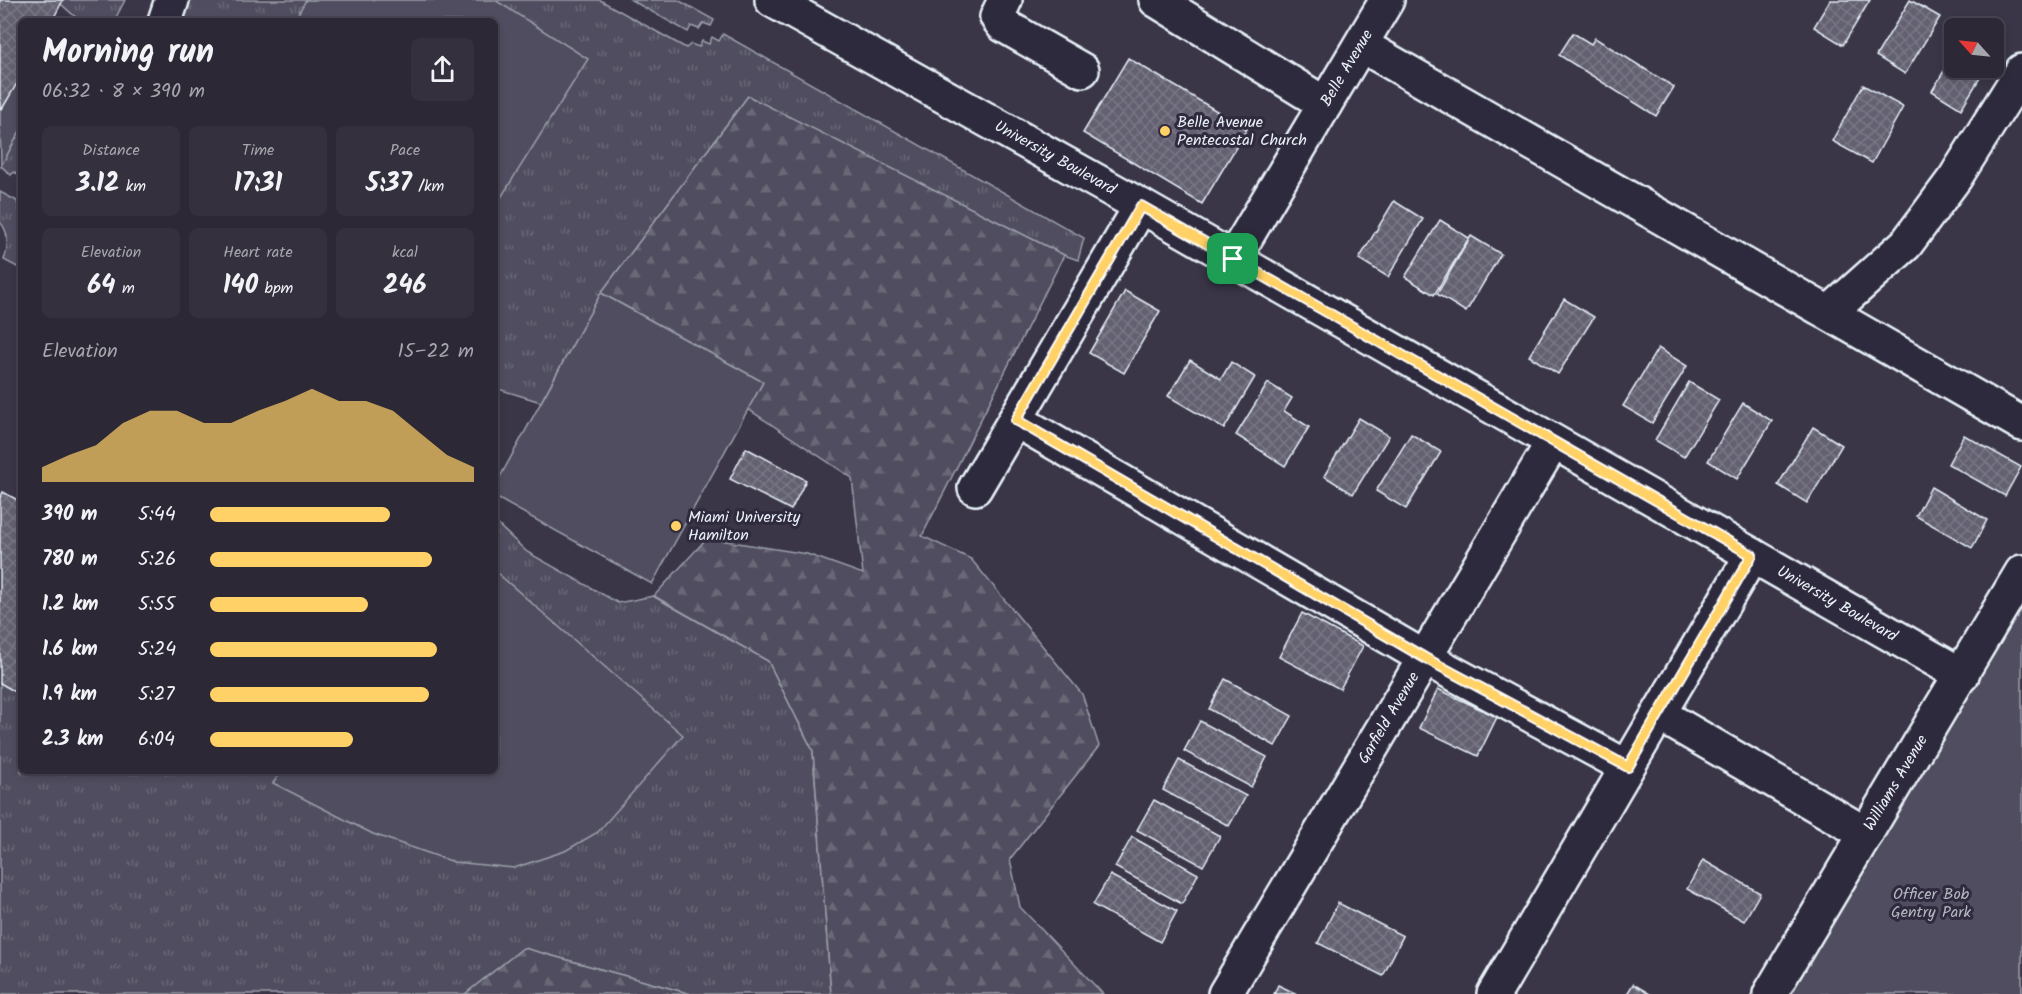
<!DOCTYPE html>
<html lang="en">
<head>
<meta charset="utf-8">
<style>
  :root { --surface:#2c2836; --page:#34303e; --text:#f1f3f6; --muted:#a6a6ad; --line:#484451; --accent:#ffd166 }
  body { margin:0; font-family:Kalam,sans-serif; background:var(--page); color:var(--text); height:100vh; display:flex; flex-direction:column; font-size:22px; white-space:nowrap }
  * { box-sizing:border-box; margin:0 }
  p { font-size:20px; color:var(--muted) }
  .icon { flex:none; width:33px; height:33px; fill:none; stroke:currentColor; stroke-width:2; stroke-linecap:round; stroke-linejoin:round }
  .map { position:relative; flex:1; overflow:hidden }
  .sheet { position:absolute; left:18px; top:18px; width:480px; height:756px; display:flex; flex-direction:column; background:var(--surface); border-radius:9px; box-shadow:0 3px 9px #0003,0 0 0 2px var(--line) }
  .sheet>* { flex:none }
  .needle { width:39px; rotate:297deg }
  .fabs { position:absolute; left:1944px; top:18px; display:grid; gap:12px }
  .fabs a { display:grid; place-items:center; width:60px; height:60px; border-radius:9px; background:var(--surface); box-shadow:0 3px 9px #0003,0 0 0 2px var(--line); font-size:30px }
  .pin { position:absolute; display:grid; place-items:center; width:51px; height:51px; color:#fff; margin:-26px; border-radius:12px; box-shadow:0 3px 9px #0006 }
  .round { display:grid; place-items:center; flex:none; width:63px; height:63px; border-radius:9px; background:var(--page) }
  .summary { display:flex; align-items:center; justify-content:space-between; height:102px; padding:0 24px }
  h1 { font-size:33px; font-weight:700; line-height:45px }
  .metrics { display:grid; grid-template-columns:repeat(3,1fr); gap:9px; height:102px; padding:6px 24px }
  .metrics div { display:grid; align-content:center; border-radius:9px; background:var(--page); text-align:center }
  .metrics b { font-size:26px; font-weight:700 }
  .metrics small { font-size:16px; font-weight:400 }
  .metrics p { font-size:16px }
  .chart { height:168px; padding:12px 24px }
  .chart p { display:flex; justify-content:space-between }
  .chart svg { width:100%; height:108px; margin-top:6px; fill:var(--accent); opacity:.7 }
  ul { padding:0 24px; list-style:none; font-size:20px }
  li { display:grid; grid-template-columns:96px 72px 1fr; align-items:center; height:45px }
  li i { height:15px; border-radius:8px; background:var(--accent) }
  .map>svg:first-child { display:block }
</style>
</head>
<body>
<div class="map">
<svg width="2022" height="994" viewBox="0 0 2022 994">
  <defs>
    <pattern id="grass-tufts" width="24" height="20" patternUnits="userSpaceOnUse" patternTransform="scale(1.5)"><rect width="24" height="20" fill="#504e5f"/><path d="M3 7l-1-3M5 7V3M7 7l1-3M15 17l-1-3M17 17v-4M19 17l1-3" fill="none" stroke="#696877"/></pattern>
    <pattern id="forest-firs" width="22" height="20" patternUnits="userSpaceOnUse" patternTransform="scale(1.5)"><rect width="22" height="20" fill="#504e5f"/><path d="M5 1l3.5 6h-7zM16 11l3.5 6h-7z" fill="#696877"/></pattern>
    <pattern id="building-cross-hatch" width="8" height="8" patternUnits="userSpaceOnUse" patternTransform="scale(1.5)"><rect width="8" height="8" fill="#636171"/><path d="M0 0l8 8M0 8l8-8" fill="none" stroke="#797886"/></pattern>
  </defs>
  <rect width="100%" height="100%" fill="#3a3648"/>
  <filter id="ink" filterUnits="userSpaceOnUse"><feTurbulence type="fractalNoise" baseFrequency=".0167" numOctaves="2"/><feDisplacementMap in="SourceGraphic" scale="12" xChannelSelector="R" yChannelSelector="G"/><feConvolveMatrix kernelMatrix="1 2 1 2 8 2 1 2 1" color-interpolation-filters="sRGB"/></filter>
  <g filter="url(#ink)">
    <!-- grass -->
    <g fill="url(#grass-tufts)" stroke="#9ca0ac" stroke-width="1.5">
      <polygon points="63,0 125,0 114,21 80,21 61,4"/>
      <polygon points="187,0 600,0 686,48 691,44 699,47 702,41 709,44 712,37 719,41 723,34 1084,238 1078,260 1064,255 748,96 601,293 541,402 495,388 495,21 180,21"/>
      <polygon points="631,0 678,0 714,20 711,26 703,23 699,29 691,26 688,32"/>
      <polygon points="21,129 21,176 14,172 11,175 1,166"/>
      <path d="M0,192l17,9 4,17v51l-17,-9c5,-13 5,-29 -4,-38z"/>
      <polygon points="495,522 527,552 618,603 653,596 768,661 813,751 831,994 691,994 524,948 465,994 0,994 0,683 21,695 21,771 495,771"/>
    </g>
    <!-- forest -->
    <g fill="url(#forest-firs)" stroke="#9ca0ac" stroke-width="1.5">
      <polygon points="748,96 1064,255 922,536 971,559 1082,694 1099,746 1010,859 1020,907 1103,994 831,994 813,751 768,661 654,596 707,538 807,554 863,574 852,478 748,409 763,382 601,293"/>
      <polygon points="523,948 524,948 691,994 465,994"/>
    </g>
    <!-- green -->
    <g fill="#504e5f" stroke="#9ca0ac" stroke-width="1.5">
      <polygon points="306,0 495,0 588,59 495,207 495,21 294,21"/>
      <polygon points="21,76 21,129 1,166 0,108 2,109"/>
      <polygon points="601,293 763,382 652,584 495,497 495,486"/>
      <polygon points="495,571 683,735 598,832 565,851 514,868 454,862 373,834 273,783 282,771 495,771"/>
      <polygon points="2022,572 2022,994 1770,994"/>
    </g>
    <!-- building -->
    <g fill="url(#building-cross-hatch)" stroke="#e8f1f8" stroke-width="1.5">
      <polygon points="0,0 63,0 52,21 21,21 21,76 2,109 0,108"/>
      <polygon points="1830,0 1870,0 1843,45 1814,27"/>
      <polygon points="1910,0 1940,17 1905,74 1876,56"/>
      <polygon points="1573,33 1591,44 1595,38 1674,87 1656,116 1559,55"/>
      <polygon points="1954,54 1954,68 1986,68 1961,109 1932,91"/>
      <polygon points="1128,58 1247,129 1202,204 1083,133"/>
      <polygon points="1863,85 1903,107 1872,163 1832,141"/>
      <polygon points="1394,201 1423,219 1388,277 1359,259"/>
      <polygon points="1440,220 1469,238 1434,295 1405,277"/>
      <polygon points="1471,236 1501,254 1466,312 1437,294"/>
      <polygon points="1125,291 1160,311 1124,373 1089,353"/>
      <polygon points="1564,299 1594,317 1558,374 1529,356"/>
      <polygon points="1658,348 1687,366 1652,423 1623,406"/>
      <polygon points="1190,360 1221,379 1231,362 1255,377 1224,429 1168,396"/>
      <polygon points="1689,382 1719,400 1684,457 1655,440"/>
      <polygon points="1268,383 1292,398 1284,411 1309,427 1285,466 1236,435"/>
      <polygon points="1743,403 1772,421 1737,479 1708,461"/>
      <polygon points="1359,418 1389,436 1353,494 1324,476"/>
      <polygon points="1813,427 1842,445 1807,503 1778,485"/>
      <polygon points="1411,434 1441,452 1406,509 1376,491"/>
      <polygon points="1964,435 2021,467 2005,496 1948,464"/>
      <polygon points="746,448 806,480 791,510 730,479"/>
      <polygon points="1931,487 1987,520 1972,548 1916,516"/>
      <polygon points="3,492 21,502 21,695 0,683 0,498"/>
      <polygon points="1302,613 1363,646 1340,689 1279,657"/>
      <polygon points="1225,679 1292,716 1275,746 1209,709"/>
      <polygon points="1438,689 1497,717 1478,756 1419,728"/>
      <polygon points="1200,721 1267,757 1251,787 1184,751"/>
      <polygon points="1179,760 1246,796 1229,826 1163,790"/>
      <polygon points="1154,800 1220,836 1203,866 1137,830"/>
      <polygon points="1132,837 1198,874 1182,904 1115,867"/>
      <polygon points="1703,860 1760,893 1744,921 1687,889"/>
      <polygon points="1110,875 1177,911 1160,942 1093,905"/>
      <polygon points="1338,903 1403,936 1383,976 1318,943"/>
      <polygon points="1633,984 1650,994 1627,994"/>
      <polygon points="1278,985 1297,994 1274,994"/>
    </g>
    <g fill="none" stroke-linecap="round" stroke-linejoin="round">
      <defs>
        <g id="minor">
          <polyline points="772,0 1141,206 1962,675"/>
          <polyline points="1005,0 997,17 1003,25 1082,70"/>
          <polyline points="1156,0 1325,104"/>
          <polyline points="165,21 172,0"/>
          <polyline points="1361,45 2022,424"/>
          <polyline points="1233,259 1387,0"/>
          <polyline points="1830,312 1906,244 1955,178 2022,71"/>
          <polyline points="1016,420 1425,658 1627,767"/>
          <polyline points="975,488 1141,206"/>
          <polyline points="1659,714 1866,834"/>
          <polyline points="1225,994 1553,442"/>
          <polyline points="1494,994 1752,555"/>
          <polyline points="1770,994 2022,572"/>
        </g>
      </defs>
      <!-- minor casing -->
      <use href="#minor" stroke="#e8f1f8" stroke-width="38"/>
      <!-- minor -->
      <use href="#minor" stroke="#2f2a3d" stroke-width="33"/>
    </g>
  </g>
  <g fill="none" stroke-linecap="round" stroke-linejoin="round" filter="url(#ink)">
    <defs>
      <polygon id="route" points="1141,206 1752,555 1628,767 1425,658 1016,420"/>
    </defs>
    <!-- route casing -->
    <use href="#route" stroke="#fff" stroke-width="12"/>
    <!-- route -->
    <use href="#route" stroke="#ffd166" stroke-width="8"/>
  </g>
  <!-- markers -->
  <g fill="#ffd166" stroke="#2f2a3d" stroke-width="2">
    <circle cx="1165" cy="131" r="6"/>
    <circle cx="676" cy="526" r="6"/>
  </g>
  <g text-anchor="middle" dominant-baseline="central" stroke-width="6" stroke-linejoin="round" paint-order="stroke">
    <!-- street labels -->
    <g font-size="16" fill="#e8f1f8" stroke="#2f2a3d">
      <text transform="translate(1347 68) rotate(-59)">Belle Avenue</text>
      <text transform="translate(1055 158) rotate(29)">University Boulevard</text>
      <text transform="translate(1837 604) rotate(30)">University Boulevard</text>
      <text transform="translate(1389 718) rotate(-59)">Garfield Avenue</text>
      <text transform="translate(1896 783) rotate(-59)">Williams Avenue</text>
    </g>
    <!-- poi labels -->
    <g font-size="16" fill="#e8f1f8" stroke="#2f2a3d" text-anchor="start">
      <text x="1177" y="122">Belle Avenue<tspan x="1177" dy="18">Pentecostal Church</tspan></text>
      <text x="688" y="517">Miami University<tspan x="688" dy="18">Hamilton</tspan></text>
    </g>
    <!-- park labels -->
    <g font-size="16" fill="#b3b8c2" stroke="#2f2a3d">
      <text x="1931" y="894">Officer Bob<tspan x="1931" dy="18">Gentry Park</tspan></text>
    </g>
  </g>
</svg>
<div class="fabs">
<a><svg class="needle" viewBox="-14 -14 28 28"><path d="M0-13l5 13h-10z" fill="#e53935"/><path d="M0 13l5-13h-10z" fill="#a6a6ad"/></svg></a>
</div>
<div class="pin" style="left:1233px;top:259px;background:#1e9e55"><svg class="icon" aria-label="arrive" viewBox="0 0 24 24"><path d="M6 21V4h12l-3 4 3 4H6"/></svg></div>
<section class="sheet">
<div class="summary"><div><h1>Morning run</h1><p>06:32 · 8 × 390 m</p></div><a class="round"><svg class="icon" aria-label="share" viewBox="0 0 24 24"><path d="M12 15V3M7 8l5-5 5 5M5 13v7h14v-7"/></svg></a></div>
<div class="metrics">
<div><p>Distance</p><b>3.12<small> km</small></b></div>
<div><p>Time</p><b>17:31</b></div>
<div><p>Pace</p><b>5:37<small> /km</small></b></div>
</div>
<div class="metrics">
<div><p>Elevation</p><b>64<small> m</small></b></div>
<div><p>Heart rate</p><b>140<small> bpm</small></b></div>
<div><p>kcal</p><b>246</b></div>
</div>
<div class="chart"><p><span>Elevation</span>15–22 m</p>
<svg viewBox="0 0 160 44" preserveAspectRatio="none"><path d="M0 44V38L10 33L20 29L30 20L40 15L50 15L60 20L70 20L80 15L90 11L100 6L110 11L120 11L130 15L140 24L150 33L160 38V44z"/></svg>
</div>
<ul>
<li><b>390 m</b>5:44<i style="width:68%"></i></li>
<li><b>780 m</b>5:26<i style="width:84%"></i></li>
<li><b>1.2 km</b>5:55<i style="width:60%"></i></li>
<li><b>1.6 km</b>5:24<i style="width:86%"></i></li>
<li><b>1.9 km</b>5:27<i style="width:83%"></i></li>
<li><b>2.3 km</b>6:04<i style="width:54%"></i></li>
</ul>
</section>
</div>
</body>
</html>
